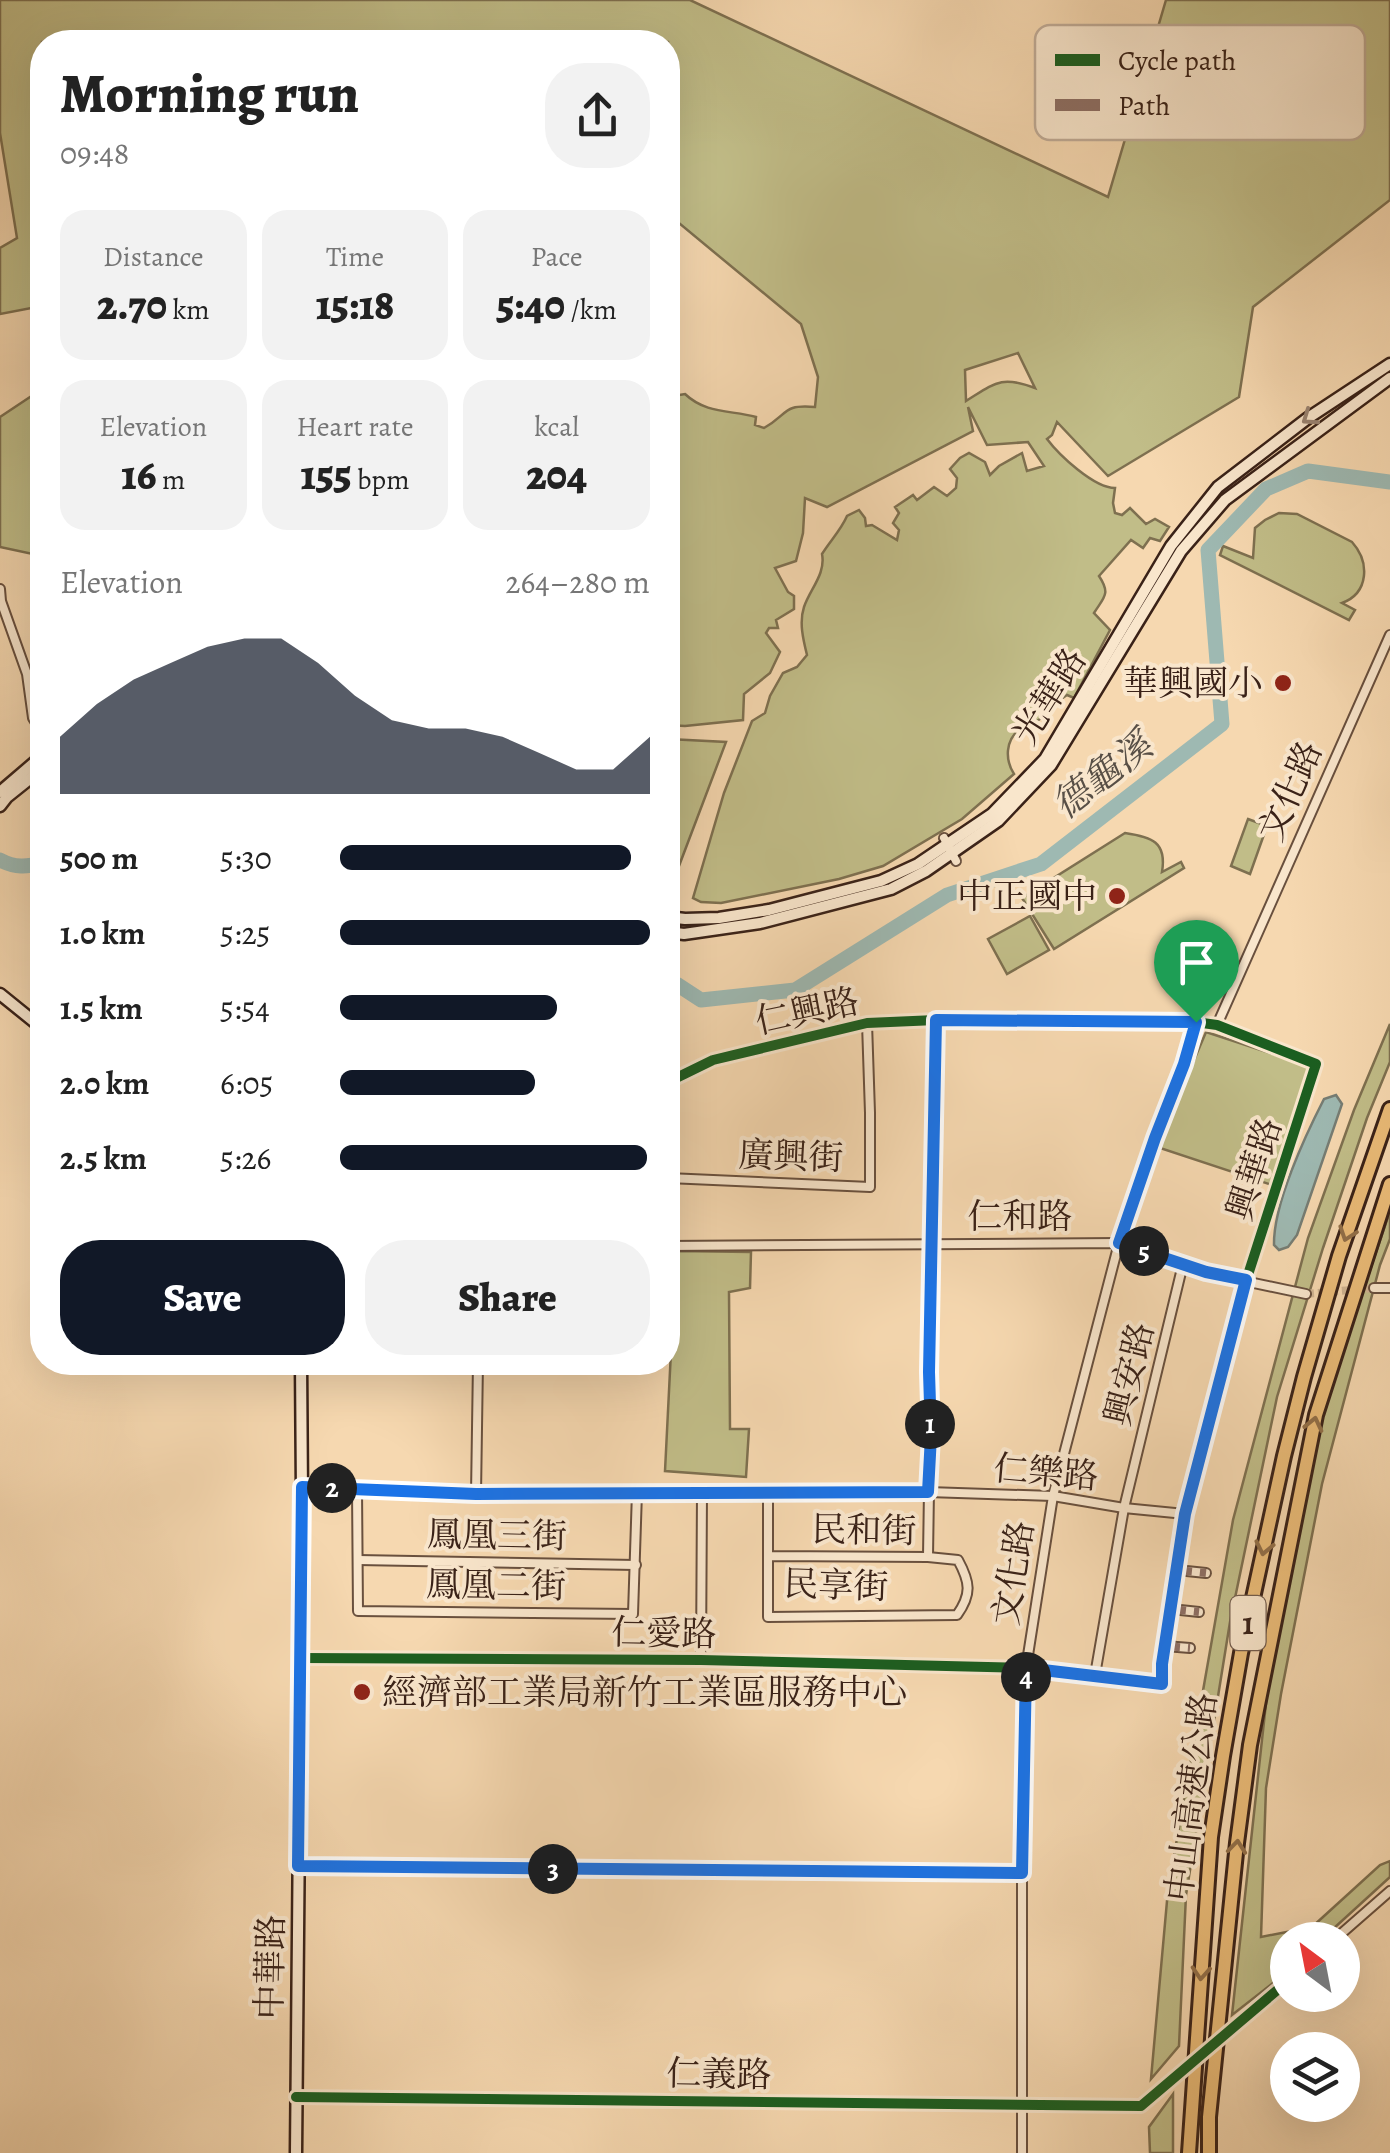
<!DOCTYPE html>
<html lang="en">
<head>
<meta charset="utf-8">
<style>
  :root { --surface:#fff; --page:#f2f2f2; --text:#222; --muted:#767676; --accent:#111827 }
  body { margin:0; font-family:Alegreya,"Noto Serif TC",serif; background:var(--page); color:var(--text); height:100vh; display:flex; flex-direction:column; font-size:38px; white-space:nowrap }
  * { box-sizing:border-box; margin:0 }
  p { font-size:32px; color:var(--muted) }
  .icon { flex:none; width:55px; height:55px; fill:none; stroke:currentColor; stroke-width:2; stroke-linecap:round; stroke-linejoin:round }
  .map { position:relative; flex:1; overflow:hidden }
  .sheet { position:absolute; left:30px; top:30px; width:650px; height:1345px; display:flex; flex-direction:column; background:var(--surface); border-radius:40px; box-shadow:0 10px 40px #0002 }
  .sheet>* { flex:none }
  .needle { width:65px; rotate:328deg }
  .controls { position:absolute; left:1270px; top:1922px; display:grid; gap:20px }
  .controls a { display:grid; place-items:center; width:90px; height:90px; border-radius:50%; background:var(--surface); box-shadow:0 10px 40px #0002; font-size:50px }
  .pin { position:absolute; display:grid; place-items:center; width:85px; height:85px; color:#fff; margin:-102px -42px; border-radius:50% 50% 50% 0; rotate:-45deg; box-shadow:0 0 10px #0007 }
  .pin .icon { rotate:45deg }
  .km { position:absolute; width:50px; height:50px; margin:-25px; border-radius:50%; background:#222; color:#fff; font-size:28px; line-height:50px; text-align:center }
  .round { display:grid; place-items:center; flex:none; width:105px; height:105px; border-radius:40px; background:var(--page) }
  .overview { display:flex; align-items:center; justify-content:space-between; height:170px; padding:0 30px }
  h1 { font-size:55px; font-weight:800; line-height:75px }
  .stats { display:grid; grid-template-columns:repeat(3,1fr); gap:15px; height:170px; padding:10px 30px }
  .stats div { display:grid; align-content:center; border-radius:25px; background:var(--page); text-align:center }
  .stats b { font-size:42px; font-weight:800 }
  .stats small { font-size:28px; font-weight:400 }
  .stats p { font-size:28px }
  .chart { height:280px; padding:20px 30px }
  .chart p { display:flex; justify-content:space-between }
  .chart svg { width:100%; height:180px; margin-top:10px; fill:var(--accent); opacity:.7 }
  .button { display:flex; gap:20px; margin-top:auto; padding:20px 30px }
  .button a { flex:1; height:115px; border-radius:40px; background:var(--accent); color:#fff; font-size:40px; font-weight:800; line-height:115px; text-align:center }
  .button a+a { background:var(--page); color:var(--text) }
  ul { padding:0 30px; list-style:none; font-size:32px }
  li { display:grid; grid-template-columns:160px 120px 1fr; align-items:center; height:75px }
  li i { height:25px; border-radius:12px; background:var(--accent) }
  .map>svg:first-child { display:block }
</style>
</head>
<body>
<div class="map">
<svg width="1390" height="2153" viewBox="0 0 1390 2153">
  <rect width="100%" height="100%" fill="#f6d8b0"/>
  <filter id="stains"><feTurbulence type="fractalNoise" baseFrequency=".002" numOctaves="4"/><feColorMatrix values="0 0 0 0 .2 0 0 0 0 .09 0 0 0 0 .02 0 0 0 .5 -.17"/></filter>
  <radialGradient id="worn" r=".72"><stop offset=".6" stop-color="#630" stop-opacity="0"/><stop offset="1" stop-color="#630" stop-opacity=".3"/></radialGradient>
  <!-- green -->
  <g fill="#c1bd88" stroke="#7e7050" stroke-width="2.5" fill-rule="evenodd">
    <path d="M0,0h690l418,197 58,-197h224v200l-137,107 -14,90 -131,79 -51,-54 -5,13 -5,4c12,16 47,49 68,49l-2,15 2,10 7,2 8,-7 16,16 9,-5 14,8 -9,14 -10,-3 -7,10 -12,-8 -32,36c12,18 5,21 -5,37l16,17 -36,68 -7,-3c-11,7 -16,14 -25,22 -6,7 -15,7 -22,12 -15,11 -15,31 -6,45l-52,45 -79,47 -44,13 -118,24 -20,-1 -8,-4 31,-105 28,-72 13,-8 5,-17 13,-23 14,-6 10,-12c-4,-16 -8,-33 -3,-48 6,-18 22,-33 18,-53 8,-13 19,-24 25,-38l12,-6 6,8 1,8 6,-1 25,15 2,-10 -6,-7 6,-10 -4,-6 18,-12 4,5 17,-13 13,9 9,-8 1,-10 -7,-9 10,-11 9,-5 16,9 5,13 9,-9 23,-13 5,18 17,-5 -16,-24 -41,3 -19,-38 5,24 -146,76 -22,-9 -2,35 -7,28 -21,7 13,24 6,4v13l-18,11 2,8h-9l-3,5 14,19 -10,21 -26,21 -1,26 -58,6 -17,-1v-339l5,10 12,-2c21,20 46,16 71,23l-1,8 9,3c25,-14 18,-24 51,-21l3,-30 -17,-53 -133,-110v-172h-626v264l-42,8v-66l17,-10 -17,-105zM1018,353l17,35c-34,-13 -40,-5 -69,13l-1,-31z"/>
    <polygon points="42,389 42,556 0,547 0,417"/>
    <path d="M1279,513l18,1 55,28c18,20 17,51 -10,61l13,7 -6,10 -129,-65 3,-9 30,12 2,-30 10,-8z"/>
    <polygon points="668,739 726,742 671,887 668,885"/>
    <polygon points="1248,819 1267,826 1250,874 1231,866"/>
    <path d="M1125,833c27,4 42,9 37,39l19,-10 3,6 -130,81 -32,-51z"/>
    <polygon points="1030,916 1049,950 1007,974 988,939"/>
    <polygon points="1390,1024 1390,1062 1367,1118 1323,1248 1277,1397 1230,1622 1186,1895 1179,2046 1151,2079 1168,1890 1233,1520 1308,1238 1354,1110"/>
    <polygon points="1206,1032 1310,1066 1275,1186 1157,1147"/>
    <polygon points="1390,1211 1390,1239 1380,1265 1322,1484 1281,1694 1266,1788 1261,1937 1312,1927 1380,1865 1390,1861 1390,1877 1321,1940 1288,1940 1287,1972 1232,2015 1267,1694 1321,1415"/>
    <polygon points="676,1251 751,1252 750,1288 729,1292 730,1429 749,1429 746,1477 665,1471"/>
    <polygon points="1173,2094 1173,2153 1150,2153 1149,2127"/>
  </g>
  <!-- water -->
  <path fill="#9eb9b2" stroke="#767d74" stroke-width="2.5" d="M1336,1095l6,9 -45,131 -9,12 -9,3 -5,-5c-1,-40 31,-109 50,-146z"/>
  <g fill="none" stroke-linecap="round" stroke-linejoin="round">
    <!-- river -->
    <g stroke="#9eb9b2" stroke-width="15">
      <path d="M0,860c15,8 27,7 42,3"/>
      <polyline points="668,980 678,985 701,1000 795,990 947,895 1041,864 1222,724 1208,550 1266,489 1308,471 1390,482"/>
    </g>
    <!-- street-tunnel -->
    <g stroke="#d0b492" stroke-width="8" stroke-dasharray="8 4" stroke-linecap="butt">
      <polyline points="1306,1294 1374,1288"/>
      <polyline points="1141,2106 1252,2012"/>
    </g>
    <defs>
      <g id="street">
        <polyline points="0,589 1,601 27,674 33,718 42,732"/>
        <polyline points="944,838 956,861"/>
        <polyline points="1217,1025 1390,635"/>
        <polyline points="668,1178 870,1187 870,1113 867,1023"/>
        <polyline points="668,1246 1119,1243 1230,1278 1306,1294"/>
        <polyline points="1374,1288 1390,1288"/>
        <polyline points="302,1487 476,1494 928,1492 1053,1496 1124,1508 1185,1514"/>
        <polyline points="357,1489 358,1611 633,1614 637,1492"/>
        <polyline points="476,1494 478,1362"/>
        <path d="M768,1494v123l189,-2c15,-21 13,-33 1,-55l-30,-3 -158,-1"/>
        <polyline points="928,1557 936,1020"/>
        <polyline points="358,1560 636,1565"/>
        <polyline points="1177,1570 1206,1573"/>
        <polyline points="1171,1609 1199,1612"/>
        <polyline points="1165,1646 1190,1648"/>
        <polyline points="300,1658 701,1660 1026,1668 1162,1684 1161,1665 1185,1514 1246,1281 1316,1064 1217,1025 1195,1022 936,1020 867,1023 713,1060 668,1082"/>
        <polyline points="701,1660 702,1493"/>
        <polyline points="1095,1675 1124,1508 1183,1264"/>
        <polyline points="299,1866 1022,1873"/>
        <polyline points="1334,1940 1390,1891"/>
        <polyline points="1252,2012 1288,1981"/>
        <polyline points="296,2097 1141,2106"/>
        <polyline points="1022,2153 1022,1873 1026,1668 1053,1496 1119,1243 1150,1152 1184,1063 1195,1022"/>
      </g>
      <g id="secondary">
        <polyline points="0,792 42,756"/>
        <polyline points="0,806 7,797 42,769"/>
        <polyline points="668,917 685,919 719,918 769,910 881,881 918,864 992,814 1045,759 1171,546 1218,487 1308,418 1390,364"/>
        <polyline points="668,932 684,934 760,923 891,889 926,871 998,821 1051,765 1181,551 1225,500 1390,378"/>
        <polyline points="0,994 42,1028"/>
        <polyline points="296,2153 302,1496 301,1362"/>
      </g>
      <g id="highway">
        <polyline points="1189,2153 1211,1837 1223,1756 1241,1653 1284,1456 1304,1377 1339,1256 1390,1109"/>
        <polyline points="1209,2153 1209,2117 1237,1843 1250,1745 1316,1415 1390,1184"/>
      </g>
    </defs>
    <!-- street casing -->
    <use href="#street" stroke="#69503e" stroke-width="12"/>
    <!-- secondary casing -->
    <use href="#secondary" stroke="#3a2218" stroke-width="15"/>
    <!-- highway casing -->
    <use href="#highway" stroke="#3a2218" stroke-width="18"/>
    <!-- street -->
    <use href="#street" stroke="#f9e6cc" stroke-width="8"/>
    <!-- secondary -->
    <use href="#secondary" stroke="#f9e6cc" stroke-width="10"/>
    <!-- highway -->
    <use href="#highway" stroke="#ebbc78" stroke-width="12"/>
    <!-- quiet -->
    <g stroke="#8d6e63" stroke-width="8" stroke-dasharray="15 8" stroke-linecap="butt">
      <polyline points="1177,1570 1206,1573"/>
      <polyline points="1171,1609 1199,1612"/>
      <polyline points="1165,1646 1190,1648"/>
    </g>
    <defs>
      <g id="cycleway">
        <polyline points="300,1658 701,1660 1026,1668 1162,1684 1161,1665 1185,1514 1246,1281 1316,1064 1217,1025 1195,1022 936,1020 867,1023 713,1060 668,1082"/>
        <polyline points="296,2097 1141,2106 1288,1981"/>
      </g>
    </defs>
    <!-- cycleway casing -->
    <use href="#cycleway" stroke="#f9e6cc" stroke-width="16"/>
    <!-- cycleway -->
    <use href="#cycleway" stroke="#1b5e20" stroke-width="10"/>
  </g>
  <!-- one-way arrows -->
  <defs><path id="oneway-chevron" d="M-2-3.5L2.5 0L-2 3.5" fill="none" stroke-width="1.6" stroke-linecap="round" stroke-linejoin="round" transform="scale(2.5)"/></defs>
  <use stroke="#9a8472" href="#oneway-chevron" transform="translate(1309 418) rotate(145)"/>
  <g stroke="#926f48">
    <use href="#oneway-chevron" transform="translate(1347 1234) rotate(109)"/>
    <use href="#oneway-chevron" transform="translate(1314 1424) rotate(-77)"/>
    <use href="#oneway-chevron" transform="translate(1264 1548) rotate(102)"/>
    <use href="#oneway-chevron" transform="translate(1237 1847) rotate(-84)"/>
    <use href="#oneway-chevron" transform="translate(1201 1973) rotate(94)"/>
  </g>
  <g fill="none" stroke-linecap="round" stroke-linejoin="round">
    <defs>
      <polygon id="route" points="936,1020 1196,1022 1184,1064 1155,1138 1119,1243 1206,1272 1246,1280 1185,1514 1162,1664 1162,1684 1026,1668 1022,1873 298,1866 302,1487 476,1494 928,1492 931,1436 929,1372"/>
    </defs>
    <!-- route casing -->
    <use href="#route" stroke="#fff" stroke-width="20"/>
    <!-- route -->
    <use href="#route" stroke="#1a73e8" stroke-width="12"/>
  </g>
  <!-- markers -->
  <g fill="#8f2418" stroke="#f9e6cc" stroke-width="4">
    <circle cx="1283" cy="683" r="10"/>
    <circle cx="1117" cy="896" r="10"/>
    <circle cx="362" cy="1692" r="10"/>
  </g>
  <g text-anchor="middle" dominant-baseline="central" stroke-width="8" stroke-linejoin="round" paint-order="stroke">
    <!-- shield labels -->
    <rect fill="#f9e6cc" stroke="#735d4e" stroke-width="2.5" x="1230.5" y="1596" width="35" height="54" rx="8"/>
    <g font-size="32" font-weight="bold" fill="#3a2218">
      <text x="1248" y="1623">1</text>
    </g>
    <!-- poi labels -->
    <g font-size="35" fill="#3a2218" stroke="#f9e6cc" text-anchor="end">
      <text x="1263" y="683">華興國小</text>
      <text x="1097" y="896">中正國中</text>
      <text x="382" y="1692" text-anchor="start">經濟部工業局新竹工業區服務中心</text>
    </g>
    <!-- street labels -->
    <g font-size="35" fill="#3a2218" stroke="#f9e6cc">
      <text transform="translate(1049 696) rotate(-58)">光華路</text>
      <text transform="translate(1290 791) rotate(-66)">文化路</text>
      <text transform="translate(807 1011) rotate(-12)">仁興路</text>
      <text transform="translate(791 1156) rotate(2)">廣興街</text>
      <text transform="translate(1254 1169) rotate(-72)">興華路</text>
      <text x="1020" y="1216">仁和路</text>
      <text transform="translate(1129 1374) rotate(-76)">興安路</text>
      <text transform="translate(1046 1472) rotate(5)">仁樂路</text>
      <text transform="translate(864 1530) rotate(1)">民和街</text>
      <text transform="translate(497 1535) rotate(1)">鳳凰三街</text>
      <text transform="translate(1013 1573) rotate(-81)">文化路</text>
      <text transform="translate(496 1585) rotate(1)">鳳凰二街</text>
      <text transform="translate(836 1585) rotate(2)">民享街</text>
      <text transform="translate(664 1633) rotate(1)">仁愛路</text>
      <text transform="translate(1191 1797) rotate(-83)">中山高速公路</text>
      <text transform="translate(270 1967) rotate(-89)">中華路</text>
      <text transform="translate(719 2074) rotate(1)">仁義路</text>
    </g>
    <!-- water labels -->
    <g font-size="38" font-style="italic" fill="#584f46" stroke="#f9e6cc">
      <text transform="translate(1102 775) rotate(-38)">德龜溪</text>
    </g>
  </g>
  <!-- legend -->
  <rect x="1035" y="25" width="330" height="115" rx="15" fill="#f9e6cc" stroke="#c0ab96" stroke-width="2.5"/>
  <rect x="1055" y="54" width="45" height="12" fill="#1b5e20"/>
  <rect x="1055" y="99" width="45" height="12" fill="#8d6e63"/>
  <g font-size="28" fill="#3a2218">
    <text x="1118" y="70">Cycle path</text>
    <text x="1118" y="115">Path</text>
  </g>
  <rect width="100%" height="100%" filter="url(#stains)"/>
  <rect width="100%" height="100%" fill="url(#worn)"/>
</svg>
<div class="controls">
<a><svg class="needle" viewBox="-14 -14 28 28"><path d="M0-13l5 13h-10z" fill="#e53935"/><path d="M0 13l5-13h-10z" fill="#767676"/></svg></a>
<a><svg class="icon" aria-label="layers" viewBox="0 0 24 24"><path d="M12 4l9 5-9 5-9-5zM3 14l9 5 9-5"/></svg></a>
</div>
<div class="pin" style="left:1196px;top:1022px;background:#1e9e55"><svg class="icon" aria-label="arrive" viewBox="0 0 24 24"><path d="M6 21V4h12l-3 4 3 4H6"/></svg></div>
<b class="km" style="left:930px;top:1424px">1</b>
<b class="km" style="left:332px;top:1488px">2</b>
<b class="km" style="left:553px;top:1869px">3</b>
<b class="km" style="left:1026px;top:1677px">4</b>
<b class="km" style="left:1144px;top:1251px">5</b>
<section class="sheet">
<div class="overview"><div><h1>Morning run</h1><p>09:48</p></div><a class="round"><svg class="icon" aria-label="share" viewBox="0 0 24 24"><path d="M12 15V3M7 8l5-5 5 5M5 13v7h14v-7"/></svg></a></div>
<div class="stats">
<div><p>Distance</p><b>2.70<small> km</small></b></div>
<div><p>Time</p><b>15:18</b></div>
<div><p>Pace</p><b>5:40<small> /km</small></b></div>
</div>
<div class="stats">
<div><p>Elevation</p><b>16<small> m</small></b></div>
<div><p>Heart rate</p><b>155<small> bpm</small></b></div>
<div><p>kcal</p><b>204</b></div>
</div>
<div class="chart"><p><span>Elevation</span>264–280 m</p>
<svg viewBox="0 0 160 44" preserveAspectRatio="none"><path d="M0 44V30L10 22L20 16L30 12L40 8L50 6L60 6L70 12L80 20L90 26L100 28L110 28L120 30L130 34L140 38L150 38L160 30V44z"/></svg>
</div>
<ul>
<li><b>500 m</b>5:30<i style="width:94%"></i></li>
<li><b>1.0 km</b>5:25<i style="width:100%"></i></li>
<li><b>1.5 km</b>5:54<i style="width:70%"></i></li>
<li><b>2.0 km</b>6:05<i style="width:63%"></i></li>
<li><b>2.5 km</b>5:26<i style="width:99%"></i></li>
</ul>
<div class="button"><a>Save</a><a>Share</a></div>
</section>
</div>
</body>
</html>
